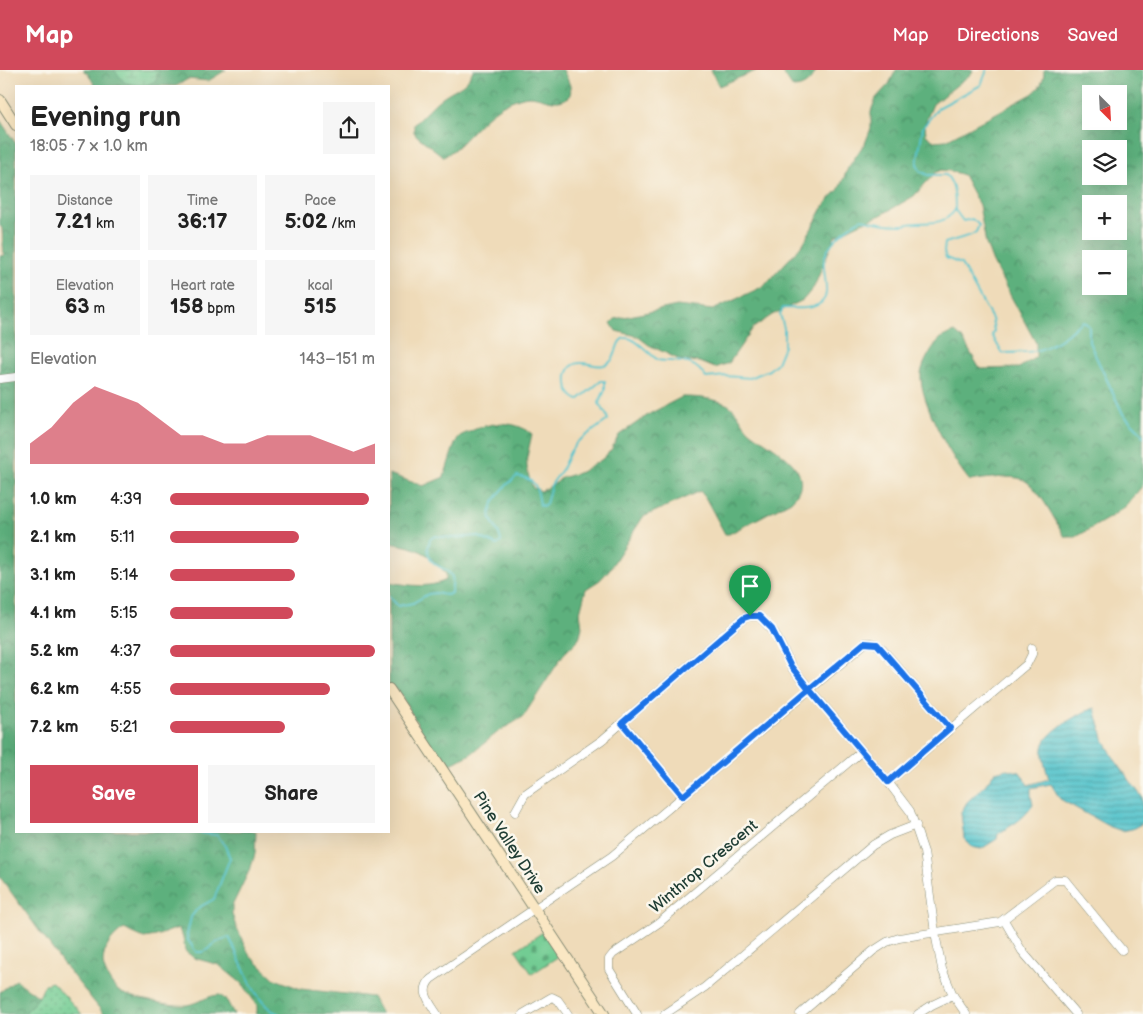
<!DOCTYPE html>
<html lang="en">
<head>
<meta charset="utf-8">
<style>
  :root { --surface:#fff; --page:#f6f6f6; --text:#222; --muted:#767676; --accent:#d1495b }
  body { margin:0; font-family:"Balsamiq Sans",sans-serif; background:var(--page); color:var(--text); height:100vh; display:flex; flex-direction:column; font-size:19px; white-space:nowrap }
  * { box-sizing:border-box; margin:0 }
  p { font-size:16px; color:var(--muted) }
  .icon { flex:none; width:28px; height:28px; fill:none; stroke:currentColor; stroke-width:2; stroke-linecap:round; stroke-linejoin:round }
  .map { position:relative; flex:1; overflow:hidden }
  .drawer { position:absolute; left:15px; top:15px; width:375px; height:748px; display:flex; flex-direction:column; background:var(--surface); border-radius:0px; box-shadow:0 5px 20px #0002 }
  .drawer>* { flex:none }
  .needle { width:32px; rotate:156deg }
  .controls { position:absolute; left:1082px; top:15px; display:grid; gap:10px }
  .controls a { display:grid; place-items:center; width:45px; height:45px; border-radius:0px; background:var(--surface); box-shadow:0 5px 20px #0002; font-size:25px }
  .pin { position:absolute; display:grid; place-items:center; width:42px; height:42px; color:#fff; margin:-51px -21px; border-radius:50% 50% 50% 0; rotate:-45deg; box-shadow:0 0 5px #0007 }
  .pin .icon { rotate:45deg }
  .round { display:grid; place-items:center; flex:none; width:52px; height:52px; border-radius:0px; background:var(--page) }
  .overview { display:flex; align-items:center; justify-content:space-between; height:85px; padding:0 15px }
  h1 { font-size:28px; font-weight:700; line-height:38px }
  .figures { display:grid; grid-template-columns:repeat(3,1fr); gap:8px; height:85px; padding:5px 15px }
  .figures div { display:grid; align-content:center; border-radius:0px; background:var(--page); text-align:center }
  .figures b { font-size:21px; font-weight:700 }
  .figures small { font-size:14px; font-weight:400 }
  .figures p { font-size:14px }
  .chart { height:140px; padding:10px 15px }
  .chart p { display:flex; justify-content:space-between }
  .chart svg { width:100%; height:90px; margin-top:5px; fill:var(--accent); opacity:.7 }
  .action { display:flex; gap:10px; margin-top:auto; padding:10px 15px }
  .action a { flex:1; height:58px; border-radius:0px; background:var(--accent); color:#fff; font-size:20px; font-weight:700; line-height:58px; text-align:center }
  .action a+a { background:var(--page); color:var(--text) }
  ul { padding:0 15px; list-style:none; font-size:16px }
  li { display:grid; grid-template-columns:80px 60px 1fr; align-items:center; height:38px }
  li i { height:12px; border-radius:6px; background:var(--accent) }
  header { display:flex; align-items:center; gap:30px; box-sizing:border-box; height:70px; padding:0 25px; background:var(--accent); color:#fff }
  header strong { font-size:24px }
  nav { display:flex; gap:28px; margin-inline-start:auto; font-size:18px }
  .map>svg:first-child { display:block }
</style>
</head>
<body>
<header>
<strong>Map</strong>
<nav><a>Map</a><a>Directions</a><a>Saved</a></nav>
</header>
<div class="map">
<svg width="1143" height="944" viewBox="0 0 1143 944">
  <defs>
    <pattern id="forest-crowns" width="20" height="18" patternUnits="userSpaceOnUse" patternTransform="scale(1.25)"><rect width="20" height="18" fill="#5db07d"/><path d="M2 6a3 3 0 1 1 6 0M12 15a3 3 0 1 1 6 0" fill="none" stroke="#4c9067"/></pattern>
    <pattern id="wetland-marsh" width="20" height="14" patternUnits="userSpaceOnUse" patternTransform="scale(1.25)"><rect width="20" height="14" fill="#72cc93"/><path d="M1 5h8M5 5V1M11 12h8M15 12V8" fill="none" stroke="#5da779"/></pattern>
    <pattern id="cemetery-stones" width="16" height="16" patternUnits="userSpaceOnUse" patternTransform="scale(1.25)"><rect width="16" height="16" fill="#72cc93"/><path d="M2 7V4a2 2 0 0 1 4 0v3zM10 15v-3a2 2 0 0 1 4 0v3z" fill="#5da779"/></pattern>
    <pattern id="park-dots" width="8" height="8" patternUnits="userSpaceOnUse" patternTransform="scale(1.25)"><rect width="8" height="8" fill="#72cc93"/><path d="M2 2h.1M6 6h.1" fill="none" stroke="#5da779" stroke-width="1.8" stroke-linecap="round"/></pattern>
    <pattern id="water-rules" width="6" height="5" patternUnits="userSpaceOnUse" patternTransform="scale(1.25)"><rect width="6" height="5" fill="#57c4cc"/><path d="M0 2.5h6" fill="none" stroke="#47a0a6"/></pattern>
  </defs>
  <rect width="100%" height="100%" fill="#fbf7ec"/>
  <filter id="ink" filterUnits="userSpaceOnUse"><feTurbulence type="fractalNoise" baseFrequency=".02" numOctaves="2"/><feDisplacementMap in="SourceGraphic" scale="10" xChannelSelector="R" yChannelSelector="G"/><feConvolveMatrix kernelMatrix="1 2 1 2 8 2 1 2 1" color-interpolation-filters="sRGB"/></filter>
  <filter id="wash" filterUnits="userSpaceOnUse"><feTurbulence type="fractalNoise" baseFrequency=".0096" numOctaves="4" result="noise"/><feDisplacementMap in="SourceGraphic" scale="20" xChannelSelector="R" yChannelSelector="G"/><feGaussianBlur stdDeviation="1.12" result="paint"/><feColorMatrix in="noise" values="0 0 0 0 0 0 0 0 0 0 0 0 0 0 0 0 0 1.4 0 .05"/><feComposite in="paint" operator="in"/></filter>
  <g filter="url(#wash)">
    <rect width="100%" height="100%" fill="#efdbb9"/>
    <!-- forest -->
    <g fill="url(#forest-crowns)" stroke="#3e7658" fill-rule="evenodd">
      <polygon points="83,0 226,0 208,11 188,9 176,16 95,16 89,5"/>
      <path d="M473,0h90c3,7 13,22 4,28 -12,8 -26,-2 -38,-2 -5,0 -13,3 -18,5 -29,12 -42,40 -67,56l-27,-21 -3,-4v-8c9,-8 17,-18 26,-25 13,-11 26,-11 33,-29z"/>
      <polygon points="711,0 758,0 719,16"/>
      <path d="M781,0h36c-6,10 -11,18 -24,18z"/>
      <path d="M896,0h77l-2,4 -38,30 -8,19 1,12 8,6 12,-1 86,-46c9,-7 12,-13 12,-24h99v415l-17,21 -17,12 -33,19h-11c-10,-16 -25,-48 -41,-57 -11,-6 -41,-1 -54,1 -17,-19 -51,-81 -49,-107 1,-10 12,-29 20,-36 4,-3 10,-4 14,-6l7,6 18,31 39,-1 17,-11v-14l-43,-80 -7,-19 -7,-39 -16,-30 -12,-4 -10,-1 -6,3 -21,23 -33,19 -22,9 -24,12 -21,51 -11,13 -31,15 -19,13 -24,35 -14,5 -15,-6 -20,-2 -31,-15 -12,-9 -21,-5 -5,-8 4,-4 62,-13 36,4 51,-24 39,-42 22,-40 14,-15 9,-21 18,-27 5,-13v-17l5,-13 13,-14zM1091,24h28v27h-28zM1091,79h28v27h-28zM1091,134h28v27h-28zM1091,189h28v27h-28z"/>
      <path d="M0,50l16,24v687h240l-1,23 -4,13 -19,39v8l4,13 14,29 25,23 26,10 71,8 9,17h-126l2,-2v-7l-16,-22 -22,-18 -25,-7 -9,-7 -2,-14 -5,-9 -22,8 -12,2 -20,-9c-11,7 -21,19 -21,34 1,10 9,24 17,29 9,6 55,15 67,13 12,-2 21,-10 33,-10l7,6 7,13h-130l-40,-49 -64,-88v-621l4,-1 -2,-27 -2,-2z"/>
      <path d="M682,327c14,0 29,1 42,6 14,5 16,19 26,28 20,16 72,40 41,70l-62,33h-4l-20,-37 -5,-6 -57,26 -34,53 -9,10 -14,9 -6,23 2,15 -3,12 -16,16 -40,62 -25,15 -27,22 -28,14 -46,-79 -8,6v-113c18,3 40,7 57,-2v-6c-18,-23 -30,-27 -57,-31v-69l34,12 21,-9c3,-8 10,-35 15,-40 2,-2 7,-4 10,-5 20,-10 45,-13 63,2 -5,24 -9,30 1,54l8,3 15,-8 5,-5 20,-6 20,-12 10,-10 8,-15 32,-22z"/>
      <polygon points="16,910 39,927 24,944 0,944 0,922"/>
    </g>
    <!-- wetland -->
    <polygon fill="url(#wetland-marsh)" stroke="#488464" points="114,0 159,0 156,11 144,16 125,13"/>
    <!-- cemetery -->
    <polygon fill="url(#cemetery-stones)" stroke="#488464" points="543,862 559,886 532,904 516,880"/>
    <!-- park -->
    <polygon fill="url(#park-dots)" stroke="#488464" points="52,912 82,944 24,944 39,927 45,914"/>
    <!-- water -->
    <path fill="url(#water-rules)" stroke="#3b8080" d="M1095,638l8,30 12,22 27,37 1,26 -11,6 -10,2 -14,-5 -48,-27 -9,-15 -20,4v7l2,10c-11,16 -20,19 -35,29l-1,5 -16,10 -9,-2 -8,-8 -3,-26 6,-11 18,-17 10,-13 12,-3 13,3 8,13 21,-6c-3,-11 -9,-25 -5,-35 5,-14 37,-32 51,-36z"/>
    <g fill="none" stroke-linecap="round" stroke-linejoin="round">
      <!-- stream -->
      <g stroke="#57c4cc" stroke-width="2">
        <path d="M955,140l8,11 9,-2 7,6 -3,7 -5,3 -26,8 -1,9 2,6 15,6 31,55 2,12 -2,4 10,18c26,0 40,0 63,-17 7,-5 11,-11 18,-15l6,5v16l34,72 18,18 2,5"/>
        <path d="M955,140c0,-12 0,-26 -9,-35h-18l-8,-4 -3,-7 6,-37 15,-19 43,-23 6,-15"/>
        <path d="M389,526l9,10 15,-3 15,-9 7,-1 12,2 4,-2c0,-5 3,-12 1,-16 -4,-12 -31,-8 -22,-38l5,-3 18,2 24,-2 20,9 4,-3c0,-8 -6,-14 -9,-21 -8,-15 14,-36 25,-45 20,3 20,11 23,29l2,1 4,-2 5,-19 10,-14 9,-19 7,-10 31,-22c-2,-10 -6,-10 -9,-17l6,-13v-9h-4l-23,19c-5,-3 -8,-5 -10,-11 -2,-8 -2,-16 3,-22 12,-11 28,6 40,-6 7,-6 4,-23 16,-23 9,0 23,17 31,22 4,1 8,1 12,1 17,1 26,1 36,17l20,-2 24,2 19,-8 8,-7 7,-17v-18l-4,-14 3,-6c13,0 41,4 43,-15 1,-10 -3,-21 -2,-31 1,-18 23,-34 37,-43 13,3 29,7 43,6 4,-1 8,-2 12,-2 15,-1 28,2 39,-13"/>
        <path d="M198,761l2,2 17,2 8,11 5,12 -16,41 -16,9 -7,9 -4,18 1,5 8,12h8l13,-10 12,-5c11,21 26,70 50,77"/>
      </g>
    </g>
  </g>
  <g filter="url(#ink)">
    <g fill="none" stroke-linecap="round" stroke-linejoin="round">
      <defs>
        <g id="street">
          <polyline points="0,309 16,307"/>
          <polyline points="623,653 683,726"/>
          <polyline points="888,712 1027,594 1032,584 1032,578"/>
          <polyline points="515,742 525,724 602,670 744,548 749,546 759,546 774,562 792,598 888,712 910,741 924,782 935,863 942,899 953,925 966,944"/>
          <polyline points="1004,850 1022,881 1076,944"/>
          <path d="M437,944c-7,-11 -18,-23 -6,-35l181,-123 253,-213c7,-1 11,0 16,5l69,80"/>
          <polyline points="523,944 552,927 558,930 568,944"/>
          <polyline points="637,944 609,899 609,889 613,884 660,852 862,681"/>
          <polyline points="665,944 705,917 873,775 890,765 916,755"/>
          <polyline points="800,944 873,881 887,872 899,868 1000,852 1055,810 1065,810 1122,880"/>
          <polyline points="918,944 932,935 953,925"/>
        </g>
        <g id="secondary">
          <polyline points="0,30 16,55"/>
          <polyline points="389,619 604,944"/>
        </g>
      </defs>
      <!-- street casing -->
      <use href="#street" stroke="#878c76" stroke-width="9"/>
      <!-- secondary casing -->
      <use href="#secondary" stroke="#878c76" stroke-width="12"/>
      <!-- street -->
      <use href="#street" stroke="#fff" stroke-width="8"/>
      <!-- secondary -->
      <use href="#secondary" stroke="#fae7c3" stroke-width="10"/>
    </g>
  </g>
  <g fill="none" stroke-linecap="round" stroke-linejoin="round" filter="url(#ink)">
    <defs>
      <polyline id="route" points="750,546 744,548 622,653 683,726 809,619 888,712 950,658 877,574 864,573 809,619 790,595 772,559 759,546 750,546"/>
    </defs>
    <!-- route casing -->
    <use href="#route" stroke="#fff" stroke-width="10"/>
    <!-- route -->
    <use href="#route" stroke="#1a73e8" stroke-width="6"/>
  </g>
  <g text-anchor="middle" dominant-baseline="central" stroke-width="5" stroke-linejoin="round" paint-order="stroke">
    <!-- street labels -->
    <g font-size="16" fill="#1f3d34" stroke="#fbf7ec">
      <text transform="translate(509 773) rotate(57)">Pine Valley Drive</text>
      <text transform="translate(704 797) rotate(-40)">Winthrop Crescent</text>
    </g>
  </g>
</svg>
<div class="controls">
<a><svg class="needle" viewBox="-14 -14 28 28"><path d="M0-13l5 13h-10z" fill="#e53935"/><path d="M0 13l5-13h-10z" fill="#767676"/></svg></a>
<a><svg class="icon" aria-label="layers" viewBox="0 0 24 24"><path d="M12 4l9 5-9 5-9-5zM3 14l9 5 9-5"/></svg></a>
<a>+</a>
<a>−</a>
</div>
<div class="pin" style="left:750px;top:546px;background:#1e9e55"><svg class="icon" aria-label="arrive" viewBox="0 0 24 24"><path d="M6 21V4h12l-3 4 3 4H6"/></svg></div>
<section class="drawer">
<div class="overview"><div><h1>Evening run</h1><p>18:05 · 7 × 1.0 km</p></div><a class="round"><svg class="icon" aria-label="share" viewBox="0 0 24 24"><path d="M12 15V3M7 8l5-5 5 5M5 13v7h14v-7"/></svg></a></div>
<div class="figures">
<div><p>Distance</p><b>7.21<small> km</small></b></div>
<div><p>Time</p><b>36:17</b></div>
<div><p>Pace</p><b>5:02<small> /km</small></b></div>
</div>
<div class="figures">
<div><p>Elevation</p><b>63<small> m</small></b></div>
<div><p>Heart rate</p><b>158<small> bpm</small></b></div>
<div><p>kcal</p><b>515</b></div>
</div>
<div class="chart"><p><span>Elevation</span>143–151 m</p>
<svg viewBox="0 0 160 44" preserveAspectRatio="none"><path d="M0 44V34L10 26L20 14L30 6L40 10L50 14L60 22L70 30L80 30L90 34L100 34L110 30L120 30L130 30L140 34L150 38L160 34V44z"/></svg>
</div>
<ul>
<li><b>1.0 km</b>4:39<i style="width:97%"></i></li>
<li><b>2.1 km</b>5:11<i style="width:63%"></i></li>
<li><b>3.1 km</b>5:14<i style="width:61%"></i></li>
<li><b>4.1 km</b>5:15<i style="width:60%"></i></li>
<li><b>5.2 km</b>4:37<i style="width:100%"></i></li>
<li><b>6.2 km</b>4:55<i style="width:78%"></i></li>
<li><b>7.2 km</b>5:21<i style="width:56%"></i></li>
</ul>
<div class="action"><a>Save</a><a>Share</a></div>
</section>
</div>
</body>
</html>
